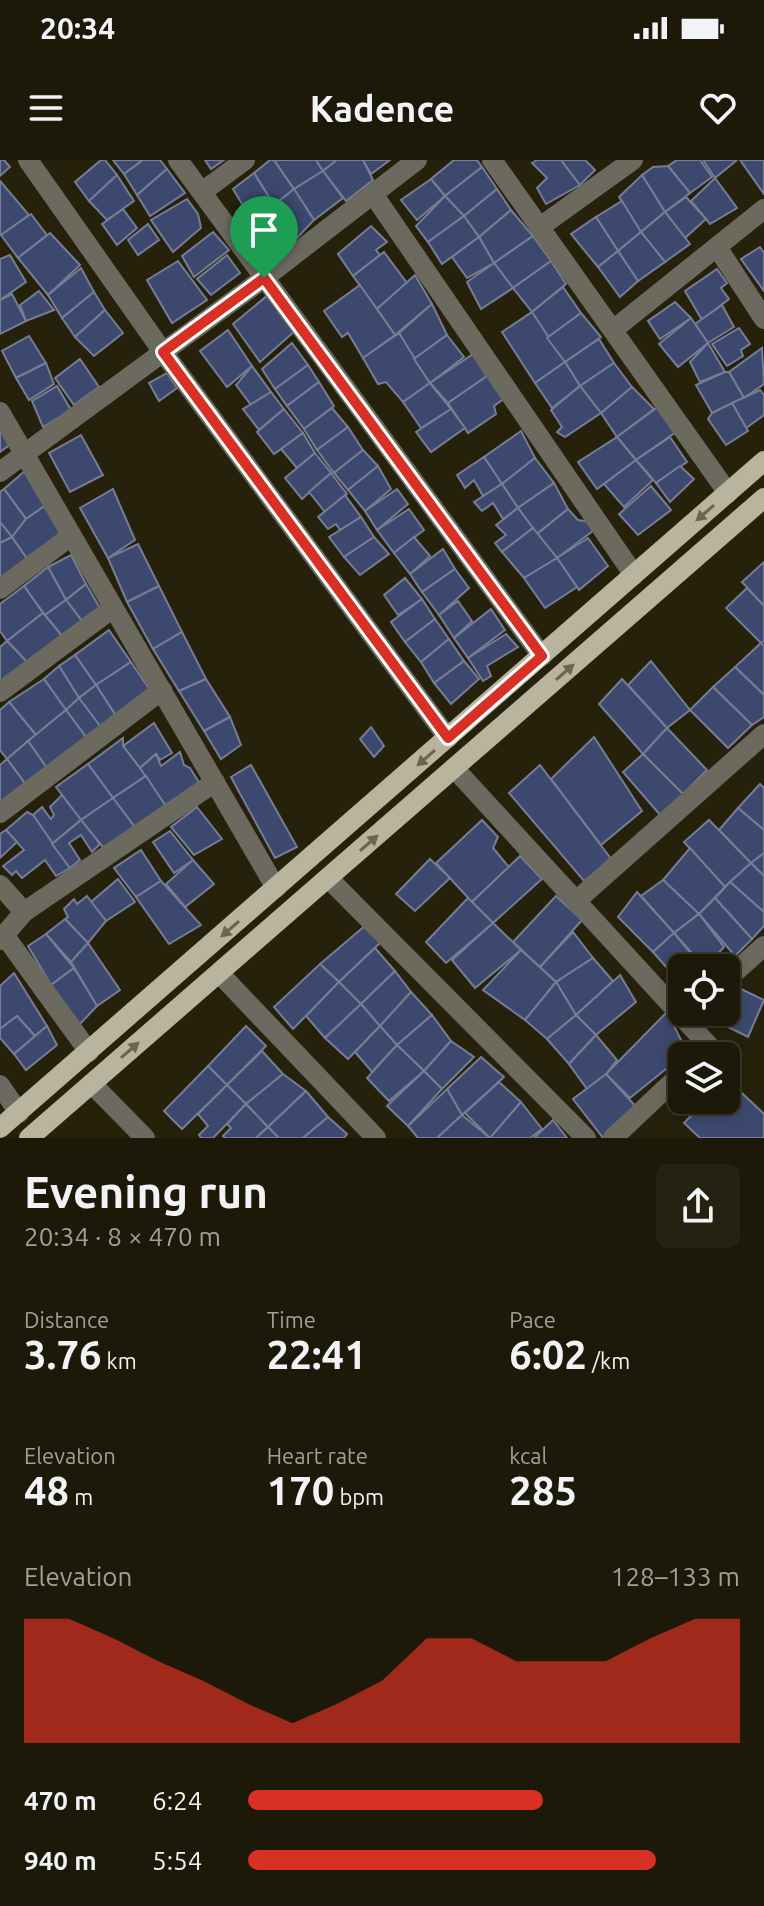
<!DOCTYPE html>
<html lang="en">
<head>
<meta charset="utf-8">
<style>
  :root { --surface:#1c1908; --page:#252212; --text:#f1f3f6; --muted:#a0a09c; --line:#3a3829; --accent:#d93025 }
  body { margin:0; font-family:Ubuntu,sans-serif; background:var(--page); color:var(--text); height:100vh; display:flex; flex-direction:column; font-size:30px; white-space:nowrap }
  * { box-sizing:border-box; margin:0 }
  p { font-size:26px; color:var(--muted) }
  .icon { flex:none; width:44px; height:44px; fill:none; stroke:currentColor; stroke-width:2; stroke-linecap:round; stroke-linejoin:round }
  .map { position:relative; height:978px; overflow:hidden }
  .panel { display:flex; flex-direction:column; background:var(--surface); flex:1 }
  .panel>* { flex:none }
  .buttons { position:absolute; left:668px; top:794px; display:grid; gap:16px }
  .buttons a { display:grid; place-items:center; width:72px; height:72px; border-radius:12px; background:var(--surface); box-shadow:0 4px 12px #0003,0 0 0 2px var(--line); font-size:40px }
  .pin { position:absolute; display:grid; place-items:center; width:68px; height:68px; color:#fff; margin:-82px -34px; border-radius:50% 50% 50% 0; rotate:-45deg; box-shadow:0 0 8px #0007 }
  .pin .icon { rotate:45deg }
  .round { display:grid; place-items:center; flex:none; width:84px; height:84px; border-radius:12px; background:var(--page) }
  .headline { display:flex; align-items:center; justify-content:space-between; height:136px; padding:0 24px }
  h1 { font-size:44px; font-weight:600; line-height:60px }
  .figures { display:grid; grid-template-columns:repeat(3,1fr); gap:12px; height:136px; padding:8px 24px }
  .figures div { display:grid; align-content:center }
  .figures b { font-size:40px; font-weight:600 }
  .figures small { font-size:22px; font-weight:400 }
  .figures p { font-size:22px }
  .chart { height:224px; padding:16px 24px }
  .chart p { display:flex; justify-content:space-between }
  .chart svg { width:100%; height:144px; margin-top:8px; fill:var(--accent); opacity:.7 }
  ul { padding:0 24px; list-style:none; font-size:26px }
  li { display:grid; grid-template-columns:128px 96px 1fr; align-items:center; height:60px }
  li i { height:20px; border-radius:10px; background:var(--accent) }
  .status { display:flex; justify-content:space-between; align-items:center; height:56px; padding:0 40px; background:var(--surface); direction:ltr }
  .status svg { height:22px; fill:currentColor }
  header { display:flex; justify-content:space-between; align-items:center; height:104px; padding:0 24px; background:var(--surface); font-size:36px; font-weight:600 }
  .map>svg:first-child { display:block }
</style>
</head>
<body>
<div class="status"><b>20:34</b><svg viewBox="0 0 49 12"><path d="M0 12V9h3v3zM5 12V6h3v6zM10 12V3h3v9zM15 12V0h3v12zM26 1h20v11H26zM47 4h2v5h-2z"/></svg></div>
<header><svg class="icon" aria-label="menu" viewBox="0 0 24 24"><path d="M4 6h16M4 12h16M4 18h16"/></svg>Kadence<svg class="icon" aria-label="heart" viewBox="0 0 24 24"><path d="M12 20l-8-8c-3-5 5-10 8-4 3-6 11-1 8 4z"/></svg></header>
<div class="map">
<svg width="764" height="978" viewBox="0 0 764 978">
  <rect width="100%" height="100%" fill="#25210b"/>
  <!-- building -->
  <g fill="#3d486f" stroke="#767d95" stroke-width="2">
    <polygon points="0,0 4,0 10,7 0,16"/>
    <polygon points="101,0 105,0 117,15 89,41 75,22"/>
    <polygon points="113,0 143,0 124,14"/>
    <polygon points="143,0 160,0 167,9 137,35 124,14"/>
    <polygon points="205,0 224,0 211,9"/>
    <polygon points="270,0 274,0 294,29 274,45 254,13"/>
    <polygon points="274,0 316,0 323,11 294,29"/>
    <polygon points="316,0 337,0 323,11"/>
    <polygon points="337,0 363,0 373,20 346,41 323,11"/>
    <polygon points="363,0 390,0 371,14"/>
    <polygon points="454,0 477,0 482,7 445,36 431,19"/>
    <polygon points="537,0 561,0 580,25 546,44 537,28 547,18 532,3"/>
    <polygon points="561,0 585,0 595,10 580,25"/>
    <polygon points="677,0 700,0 712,17 690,33 668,6"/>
    <polygon points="703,0 737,0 715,18"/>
    <polygon points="740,0 764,0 764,34"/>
    <polygon points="668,6 690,33 665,52 642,15 653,7"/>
    <polygon points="482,7 497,29 464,56 445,36"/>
    <polygon points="167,9 185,33 150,56 137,35"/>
    <polygon points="323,11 343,38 314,60 294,29"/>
    <polygon points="254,13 274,45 253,62 233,29"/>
    <polygon points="117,15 134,41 107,60 89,41"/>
    <polygon points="642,15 665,52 641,72 619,37"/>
    <polygon points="715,18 737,48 710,64 691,41"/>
    <polygon points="431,19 445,36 417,60 401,40"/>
    <polygon points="0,21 29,55 1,75 0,73"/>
    <polygon points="294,29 314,60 297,78 274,45"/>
    <polygon points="497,29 511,50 479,77 464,56"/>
    <polygon points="445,36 464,56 428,82 416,66"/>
    <polygon points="686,37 706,59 685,78 665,52"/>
    <polygon points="187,39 198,54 201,68 173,92 151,60"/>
    <polygon points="622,41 641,72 618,91 596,57"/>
    <polygon points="274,45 297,78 276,91 253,62"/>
    <polygon points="123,49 137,68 117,85 102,64"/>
    <polygon points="511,50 533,76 494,103 479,77"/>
    <polygon points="665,52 690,84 665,102 641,72"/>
    <polygon points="31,54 47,75 18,98 1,75"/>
    <polygon points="464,56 479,77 442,104 428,82"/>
    <polygon points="596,57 618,91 598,107 571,74"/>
    <polygon points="148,64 159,80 138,95 128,80"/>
    <polygon points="371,66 387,82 376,90 380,95 353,116 338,94"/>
    <polygon points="213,72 229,90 194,117 182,96"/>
    <polygon points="641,72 665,102 638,121 618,91"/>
    <polygon points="50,73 80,105 48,135 18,98"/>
    <polygon points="533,76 551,101 513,128 494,103"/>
    <polygon points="479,77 494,103 467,118 452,97"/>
    <polygon points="760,87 764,93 764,131 741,99"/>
    <polygon points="618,91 638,121 620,137 598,107"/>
    <polygon points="384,92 407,123 377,149 353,116"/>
    <polygon points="10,95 26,122 0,140 0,99"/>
    <polygon points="227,95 240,113 211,135 197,119"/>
    <polygon points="178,101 207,140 172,163 147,120"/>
    <polygon points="551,101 566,124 532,152 513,128"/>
    <polygon points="494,103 513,128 481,149 467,122"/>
    <polygon points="81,108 94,132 62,158 48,135"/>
    <polygon points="717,109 727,123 721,128 729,139 702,160 685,131"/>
    <polygon points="415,115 432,144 395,175 377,149"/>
    <polygon points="360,125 395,175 363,198 348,173 342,177 324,151"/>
    <polygon points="563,127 581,153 547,178 532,152"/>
    <polygon points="39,131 54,150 26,161 20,145"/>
    <polygon points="94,132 105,150 75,177 62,158"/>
    <polygon points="12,134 26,161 0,174 0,140"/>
    <polygon points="268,135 296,170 260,202 233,164"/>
    <polygon points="675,142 691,158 660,179 648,161"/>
    <polygon points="432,144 447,175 414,199 399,173"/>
    <polygon points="722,145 734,167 708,183 695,164"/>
    <polygon points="105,150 123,173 94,196 75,177"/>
    <polygon points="532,152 565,202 535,223 502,172"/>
    <polygon points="581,153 601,177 565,202 547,178"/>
    <polygon points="691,158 708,183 678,207 659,184"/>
    <polygon points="739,168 750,184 741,190 743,196 727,206 712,184"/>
    <polygon points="228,170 252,206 227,227 200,191"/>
    <polygon points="399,173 430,223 403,242 386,222 378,224 363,198"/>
    <polygon points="447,175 464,197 430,223 414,199"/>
    <polygon points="29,176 46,203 16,218 2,191"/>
    <polygon points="599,179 614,203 580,226 565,202"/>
    <polygon points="292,183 308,205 275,229 262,209"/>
    <polygon points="708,183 725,212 700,222 690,202"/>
    <polygon points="762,188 764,224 744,238 729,212"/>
    <polygon points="473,194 490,214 448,243 430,223"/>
    <polygon points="80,199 99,227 74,245 55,218"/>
    <polygon points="565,202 580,226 552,248 535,223"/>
    <polygon points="46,203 54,224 29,240 16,218"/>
    <polygon points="614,203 632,227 601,253 580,226"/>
    <polygon points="308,205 319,222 287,246 275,229"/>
    <polygon points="252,206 271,232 251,245 236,225"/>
    <polygon points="725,212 729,212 744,238 712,253 696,225"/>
    <polygon points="167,213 177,228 159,241 149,223"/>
    <polygon points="490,214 505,238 494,246 496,254 468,273 448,243"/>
    <polygon points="319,222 334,246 304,269 287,246"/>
    <polygon points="430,223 451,249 421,268 403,242"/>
    <polygon points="57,226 71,250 43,267 32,241"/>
    <polygon points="580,226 601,253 565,277 557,272 562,267 551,250"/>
    <polygon points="632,227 654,249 617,277 601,253"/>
    <polygon points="760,230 764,235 764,255 746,268 732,243"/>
    <polygon points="271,232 284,249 259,270 243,249"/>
    <polygon points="732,243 748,271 726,285 708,259 712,253"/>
    <polygon points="659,246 676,272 636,300 617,277"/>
    <polygon points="332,248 348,267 317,290 304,269"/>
    <polygon points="284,249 303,273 274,294 257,272"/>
    <polygon points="451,249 465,268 431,292 416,272"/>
    <polygon points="0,263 11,284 0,292"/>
    <polygon points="348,267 363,290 334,313 317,290"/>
    <polygon points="521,271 535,298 502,324 484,297"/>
    <polygon points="303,273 315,293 297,308 281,289"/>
    <polygon points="81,275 103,315 70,332 49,293"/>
    <polygon points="617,277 636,300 597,329 578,302"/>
    <polygon points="670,277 687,302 656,323 636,300"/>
    <polygon points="363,290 378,306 348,330 334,313"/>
    <polygon points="315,293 331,313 302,339 285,318"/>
    <polygon points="484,297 502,324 483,336 474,320 465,328 457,315"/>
    <polygon points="535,298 554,323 518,348 502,324"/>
    <polygon points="636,300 653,320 624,347 604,324"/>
    <polygon points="378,306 391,329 365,351 348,330"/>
    <polygon points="680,306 694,319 670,342 656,323"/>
    <polygon points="26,310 46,345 26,359 4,329"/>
    <polygon points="331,313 347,334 325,352 309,332"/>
    <polygon points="554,323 568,349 537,374 518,348"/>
    <polygon points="502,324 518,348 503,359 493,343 482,351 474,342"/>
    <polygon points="651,326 671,350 638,375 619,354"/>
    <polygon points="4,329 26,359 12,377 0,362 0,332"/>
    <polygon points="113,329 135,380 108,398 80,348"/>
    <polygon points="397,329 408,344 377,370 365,351"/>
    <polygon points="345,335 361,357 340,370 336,364 328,369 318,357"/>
    <polygon points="46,345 62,376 30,403 12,377 26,359"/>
    <polygon points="518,348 533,368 502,392 495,383 506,375 496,365"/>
    <polygon points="409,349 424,370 394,393 377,370"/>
    <polygon points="568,349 578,360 590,362 593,371 557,398 537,374"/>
    <polygon points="361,357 374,377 344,397 329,377"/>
    <polygon points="0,362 12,377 0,383"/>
    <polygon points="533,368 557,398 524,418 502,392"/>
    <polygon points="12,377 27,399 0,420 0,383"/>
    <polygon points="374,377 389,394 360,415 344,397"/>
    <polygon points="414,377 430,396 410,414 394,393"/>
    <polygon points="588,378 608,406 579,430 557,398"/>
    <polygon points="138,384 159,426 127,442 108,398"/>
    <polygon points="443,389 455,409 422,432 410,414"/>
    <polygon points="71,395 86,424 66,440 48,407"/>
    <polygon points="557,398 577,427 545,448 524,418"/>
    <polygon points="764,402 764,446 742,422"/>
    <polygon points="48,407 66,440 45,455 24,426"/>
    <polygon points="455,409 469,428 439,455 422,432"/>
    <polygon points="405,418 422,439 398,455 384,435"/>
    <polygon points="86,424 101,450 82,461 66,440"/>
    <polygon points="24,426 43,453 7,481 0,471 0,444"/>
    <polygon points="159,426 182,472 153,489 127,442"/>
    <polygon points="747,428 764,446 764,481 761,483 726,448"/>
    <polygon points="422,439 435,459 405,482 391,462"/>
    <polygon points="66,440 82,461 63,477 45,455"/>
    <polygon points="458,441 472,461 454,478 439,455"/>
    <polygon points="491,449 505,470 468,498 454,478"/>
    <polygon points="43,453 63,477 28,503 7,481"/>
    <polygon points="435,459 449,479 421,502 405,482"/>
    <polygon points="109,470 131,502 96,525 75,495"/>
    <polygon points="182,472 206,519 179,531 153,489"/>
    <polygon points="506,474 518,487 487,506 491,516 483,521 468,498"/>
    <polygon points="449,479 464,501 434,523 421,502"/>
    <polygon points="7,481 28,503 0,522 0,487"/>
    <polygon points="761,483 764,486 764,535 735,507"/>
    <polygon points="75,495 96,525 79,538 59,506"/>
    <polygon points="464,501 479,519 451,544 434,523"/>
    <polygon points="651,501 690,550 667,568 628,525"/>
    <polygon points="131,502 152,533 118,559 96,525"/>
    <polygon points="59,506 79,538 66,550 44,519"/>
    <polygon points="735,507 764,535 764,557 752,565 713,527"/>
    <polygon points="44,519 66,550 36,575 9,542"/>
    <polygon points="206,519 230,557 204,571 179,531"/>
    <polygon points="622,519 667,568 643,594 599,544"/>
    <polygon points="96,525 118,559 103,570 79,538"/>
    <polygon points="713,527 752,565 728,588 690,550"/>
    <polygon points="79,538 103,570 89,581 66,550"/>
    <polygon points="9,542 36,575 7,599 0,590 0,550"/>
    <polygon points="66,550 89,581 49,611 28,581"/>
    <polygon points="230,557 241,585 221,599 204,571"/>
    <polygon points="154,563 172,593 160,600 156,594 140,608 123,586"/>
    <polygon points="371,567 384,586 374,597 360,579"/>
    <polygon points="667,568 707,610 683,634 643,594"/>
    <polygon points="594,577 642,651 601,685 551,619"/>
    <polygon points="123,578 123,586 146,616 113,638 88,604"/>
    <polygon points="28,581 49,611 27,626 7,599"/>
    <polygon points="180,592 184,605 190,608 200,624 167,648 140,608 156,594 161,606"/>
    <polygon points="643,594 683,634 661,656 623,612"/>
    <polygon points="7,599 27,626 0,647 0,605"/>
    <polygon points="88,604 113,638 81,660 56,627"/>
    <polygon points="251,605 297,687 275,698 231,617"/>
    <polygon points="540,605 612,700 584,721 509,633"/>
    <polygon points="146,616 167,648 137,670 113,638"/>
    <polygon points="760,624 764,628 764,670 738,648"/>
    <polygon points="62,635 81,660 52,684 33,655 42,647 51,659 54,655 50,647"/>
    <polygon points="113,638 137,670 106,691 81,660"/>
    <polygon points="197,647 222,679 194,695 171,667"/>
    <polygon points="738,648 764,670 764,693 751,703 719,670"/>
    <polygon points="27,652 33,655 70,708 56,716 45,700 22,718 16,711 12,715 3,706 24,690 6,670"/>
    <polygon points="81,660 100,684 92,692 81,675 69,683 80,700 70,708 52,684"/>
    <polygon points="482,660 498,677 493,688 509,707 472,742 436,703"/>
    <polygon points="709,660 751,703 725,727 684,682"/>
    <polygon points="6,670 17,682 0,698 0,674"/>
    <polygon points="170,671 193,700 174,713 153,682"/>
    <polygon points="690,688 725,727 699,754 663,720"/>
    <polygon points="141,690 161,721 136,737 114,708"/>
    <polygon points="764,693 764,716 751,703"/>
    <polygon points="520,696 542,719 493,763 472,742"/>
    <polygon points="430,699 450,718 415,751 396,734"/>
    <polygon points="193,700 214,724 185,747 166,724"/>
    <polygon points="751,703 764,716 764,752 730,722"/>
    <polygon points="118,719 135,742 106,761 91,742"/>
    <polygon points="663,720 699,754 674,773 641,736"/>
    <polygon points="161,721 201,765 169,784 136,737"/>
    <polygon points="730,722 764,752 764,766 752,779 715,738"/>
    <polygon points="637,732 674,773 653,792 618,757"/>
    <polygon points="87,736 106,761 88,783 65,759 68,757 64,749 74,739 77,744"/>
    <polygon points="556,736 582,760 540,807 513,782"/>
    <polygon points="468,738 493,763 446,803 426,782"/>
    <polygon points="715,738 752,779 735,796 699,754"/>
    <polygon points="699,754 724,787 705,808 674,773"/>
    <polygon points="65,759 88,783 71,802 46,774"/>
    <polygon points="493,763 521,790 475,828 452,800"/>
    <polygon points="367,764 383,780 339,822 320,804"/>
    <polygon points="573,772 593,798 556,822 540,807"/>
    <polygon points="674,773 703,808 682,808 682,825 653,792"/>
    <polygon points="46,774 74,808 51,825 28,786"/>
    <polygon points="88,783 120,830 97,846 71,802"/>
    <polygon points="375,788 395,811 361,844 339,822"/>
    <polygon points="521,790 556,822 525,860 483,830"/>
    <polygon points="593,798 613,821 576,855 556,822"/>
    <polygon points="320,804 339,822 293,869 274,847"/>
    <polygon points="74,808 97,846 79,865 51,825"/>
    <polygon points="395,811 411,832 380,866 361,844"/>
    <polygon points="14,813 47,866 35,876 17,856 0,869 0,826"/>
    <polygon points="620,815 636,842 596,875 576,855"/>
    <polygon points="339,822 361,844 325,878 306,856"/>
    <polygon points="556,822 576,855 547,879 525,860"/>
    <polygon points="741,829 764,840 748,877 724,865"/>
    <polygon points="411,832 432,855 397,885 380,866"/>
    <polygon points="361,844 380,866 348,899 325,878"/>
    <polygon points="667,852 687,892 630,938 606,914"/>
    <polygon points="432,855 451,881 424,911 397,885"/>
    <polygon points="576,855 596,875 569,904 547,879"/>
    <polygon points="17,856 35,876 14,894 0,878 0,869"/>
    <polygon points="47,866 57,885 26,910 14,894"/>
    <polygon points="246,866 266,886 227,925 208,906"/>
    <polygon points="380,866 397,885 372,912 355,892"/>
    <polygon points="596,875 617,900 606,914 587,929 569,904"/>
    <polygon points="451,881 474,897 442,929 424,911"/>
    <polygon points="397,885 424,911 389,941 367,918"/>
    <polygon points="262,891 283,914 246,944 227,925"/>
    <polygon points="481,897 504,917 462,955 447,929"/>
    <polygon points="208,906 227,925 182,969 164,951"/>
    <polygon points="424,911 442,929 408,966 387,946"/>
    <polygon points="283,914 306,931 268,967 246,944"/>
    <polygon points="606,914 640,951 603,978 573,939"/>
    <polygon points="727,919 764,954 764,978 700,978 684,963 706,940 726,940"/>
    <polygon points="499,922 521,942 490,978 465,953"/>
    <polygon points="227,925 246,944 213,978 201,978 199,975 208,966 198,954"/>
    <polygon points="447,929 462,955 437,978 418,978 408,966"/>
    <polygon points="306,931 328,957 303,978 279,978 268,967"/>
    <polygon points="521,942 542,969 530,978 490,978"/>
    <polygon points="246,944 268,967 256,978 225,978 223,976 231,968 227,964"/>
    <polygon points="462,955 490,978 437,978"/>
    <polygon points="328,957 347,974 344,978 303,978"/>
    <polygon points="553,960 567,978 534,978"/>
    <polygon points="268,967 279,978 256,978"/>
  </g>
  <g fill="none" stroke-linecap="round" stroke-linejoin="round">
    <!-- minor -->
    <g stroke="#6c6a5f" stroke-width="20">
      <polyline points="28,0 163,192 448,578"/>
      <polyline points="178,0 542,496"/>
      <polyline points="492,0 728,333"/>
      <polyline points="202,32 245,0"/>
      <polyline points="373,34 634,415"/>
      <polyline points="540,67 633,0"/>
      <polyline points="717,87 764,159"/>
      <polyline points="613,170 764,49"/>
      <polyline points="0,252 276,728"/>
      <polyline points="0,312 264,118 417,0"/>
      <polyline points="0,429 71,376"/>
      <polyline points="0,532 113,448"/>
      <polyline points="454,608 710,887 700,896"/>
      <polyline points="0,653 162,530"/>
      <polyline points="328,718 586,978"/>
      <polyline points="0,725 24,752"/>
      <polyline points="576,741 764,574"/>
      <polyline points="5,776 89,892"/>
      <polyline points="0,780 24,752 215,622"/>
      <polyline points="219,813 376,978"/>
      <polyline points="726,820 764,786"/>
      <polyline points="92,924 145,978"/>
      <polyline points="0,925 19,953"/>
      <polyline points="613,978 682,913"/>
    </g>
    <!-- major -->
    <g stroke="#b8b49e" stroke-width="20">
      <polyline points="0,968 764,301"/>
      <polyline points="29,978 764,338"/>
    </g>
  </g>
  <!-- one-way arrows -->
  <defs><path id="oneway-solid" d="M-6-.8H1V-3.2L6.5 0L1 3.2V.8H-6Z" transform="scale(2)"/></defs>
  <g fill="#6a6650">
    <use href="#oneway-solid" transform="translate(705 353) rotate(139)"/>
    <use href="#oneway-solid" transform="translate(565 512) rotate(-41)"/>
    <use href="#oneway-solid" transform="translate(426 598) rotate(139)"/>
    <use href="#oneway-solid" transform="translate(369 683) rotate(-41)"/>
    <use href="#oneway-solid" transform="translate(230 769) rotate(139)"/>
    <use href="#oneway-solid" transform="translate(130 890) rotate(-41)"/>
  </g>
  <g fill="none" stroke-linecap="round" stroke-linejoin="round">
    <defs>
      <polygon id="route" points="264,118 542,496 448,578 163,192"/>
    </defs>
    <!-- route casing -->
    <use href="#route" stroke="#fff" stroke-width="16"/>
    <!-- route -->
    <use href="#route" stroke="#d93025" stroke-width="10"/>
  </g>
</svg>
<div class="buttons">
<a><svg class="icon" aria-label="locate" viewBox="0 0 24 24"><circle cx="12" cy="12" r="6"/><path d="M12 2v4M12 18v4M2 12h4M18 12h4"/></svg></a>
<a><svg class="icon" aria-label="layers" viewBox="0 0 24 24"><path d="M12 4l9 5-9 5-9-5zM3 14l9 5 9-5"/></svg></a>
</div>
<div class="pin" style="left:264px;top:118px;background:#1e9e55"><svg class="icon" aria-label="arrive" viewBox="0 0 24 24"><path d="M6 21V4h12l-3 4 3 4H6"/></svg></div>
</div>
<section class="panel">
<div class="headline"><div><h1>Evening run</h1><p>20:34 · 8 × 470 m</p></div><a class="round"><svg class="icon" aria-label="share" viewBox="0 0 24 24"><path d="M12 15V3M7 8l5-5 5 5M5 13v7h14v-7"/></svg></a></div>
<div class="figures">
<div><p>Distance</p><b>3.76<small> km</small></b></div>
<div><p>Time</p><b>22:41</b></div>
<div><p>Pace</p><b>6:02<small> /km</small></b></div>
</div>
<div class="figures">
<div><p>Elevation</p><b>48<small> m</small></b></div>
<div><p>Heart rate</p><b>170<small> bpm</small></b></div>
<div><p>kcal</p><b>285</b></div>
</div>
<div class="chart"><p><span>Elevation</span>128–133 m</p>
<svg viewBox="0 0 160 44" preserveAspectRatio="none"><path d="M0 44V6L10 6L20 12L30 19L40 25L50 32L60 38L70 32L80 25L90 12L100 12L110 19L120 19L130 19L140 12L150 6L160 6V44z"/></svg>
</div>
<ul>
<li><b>470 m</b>6:24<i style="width:60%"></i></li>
<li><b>940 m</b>5:54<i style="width:83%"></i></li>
</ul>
</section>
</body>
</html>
